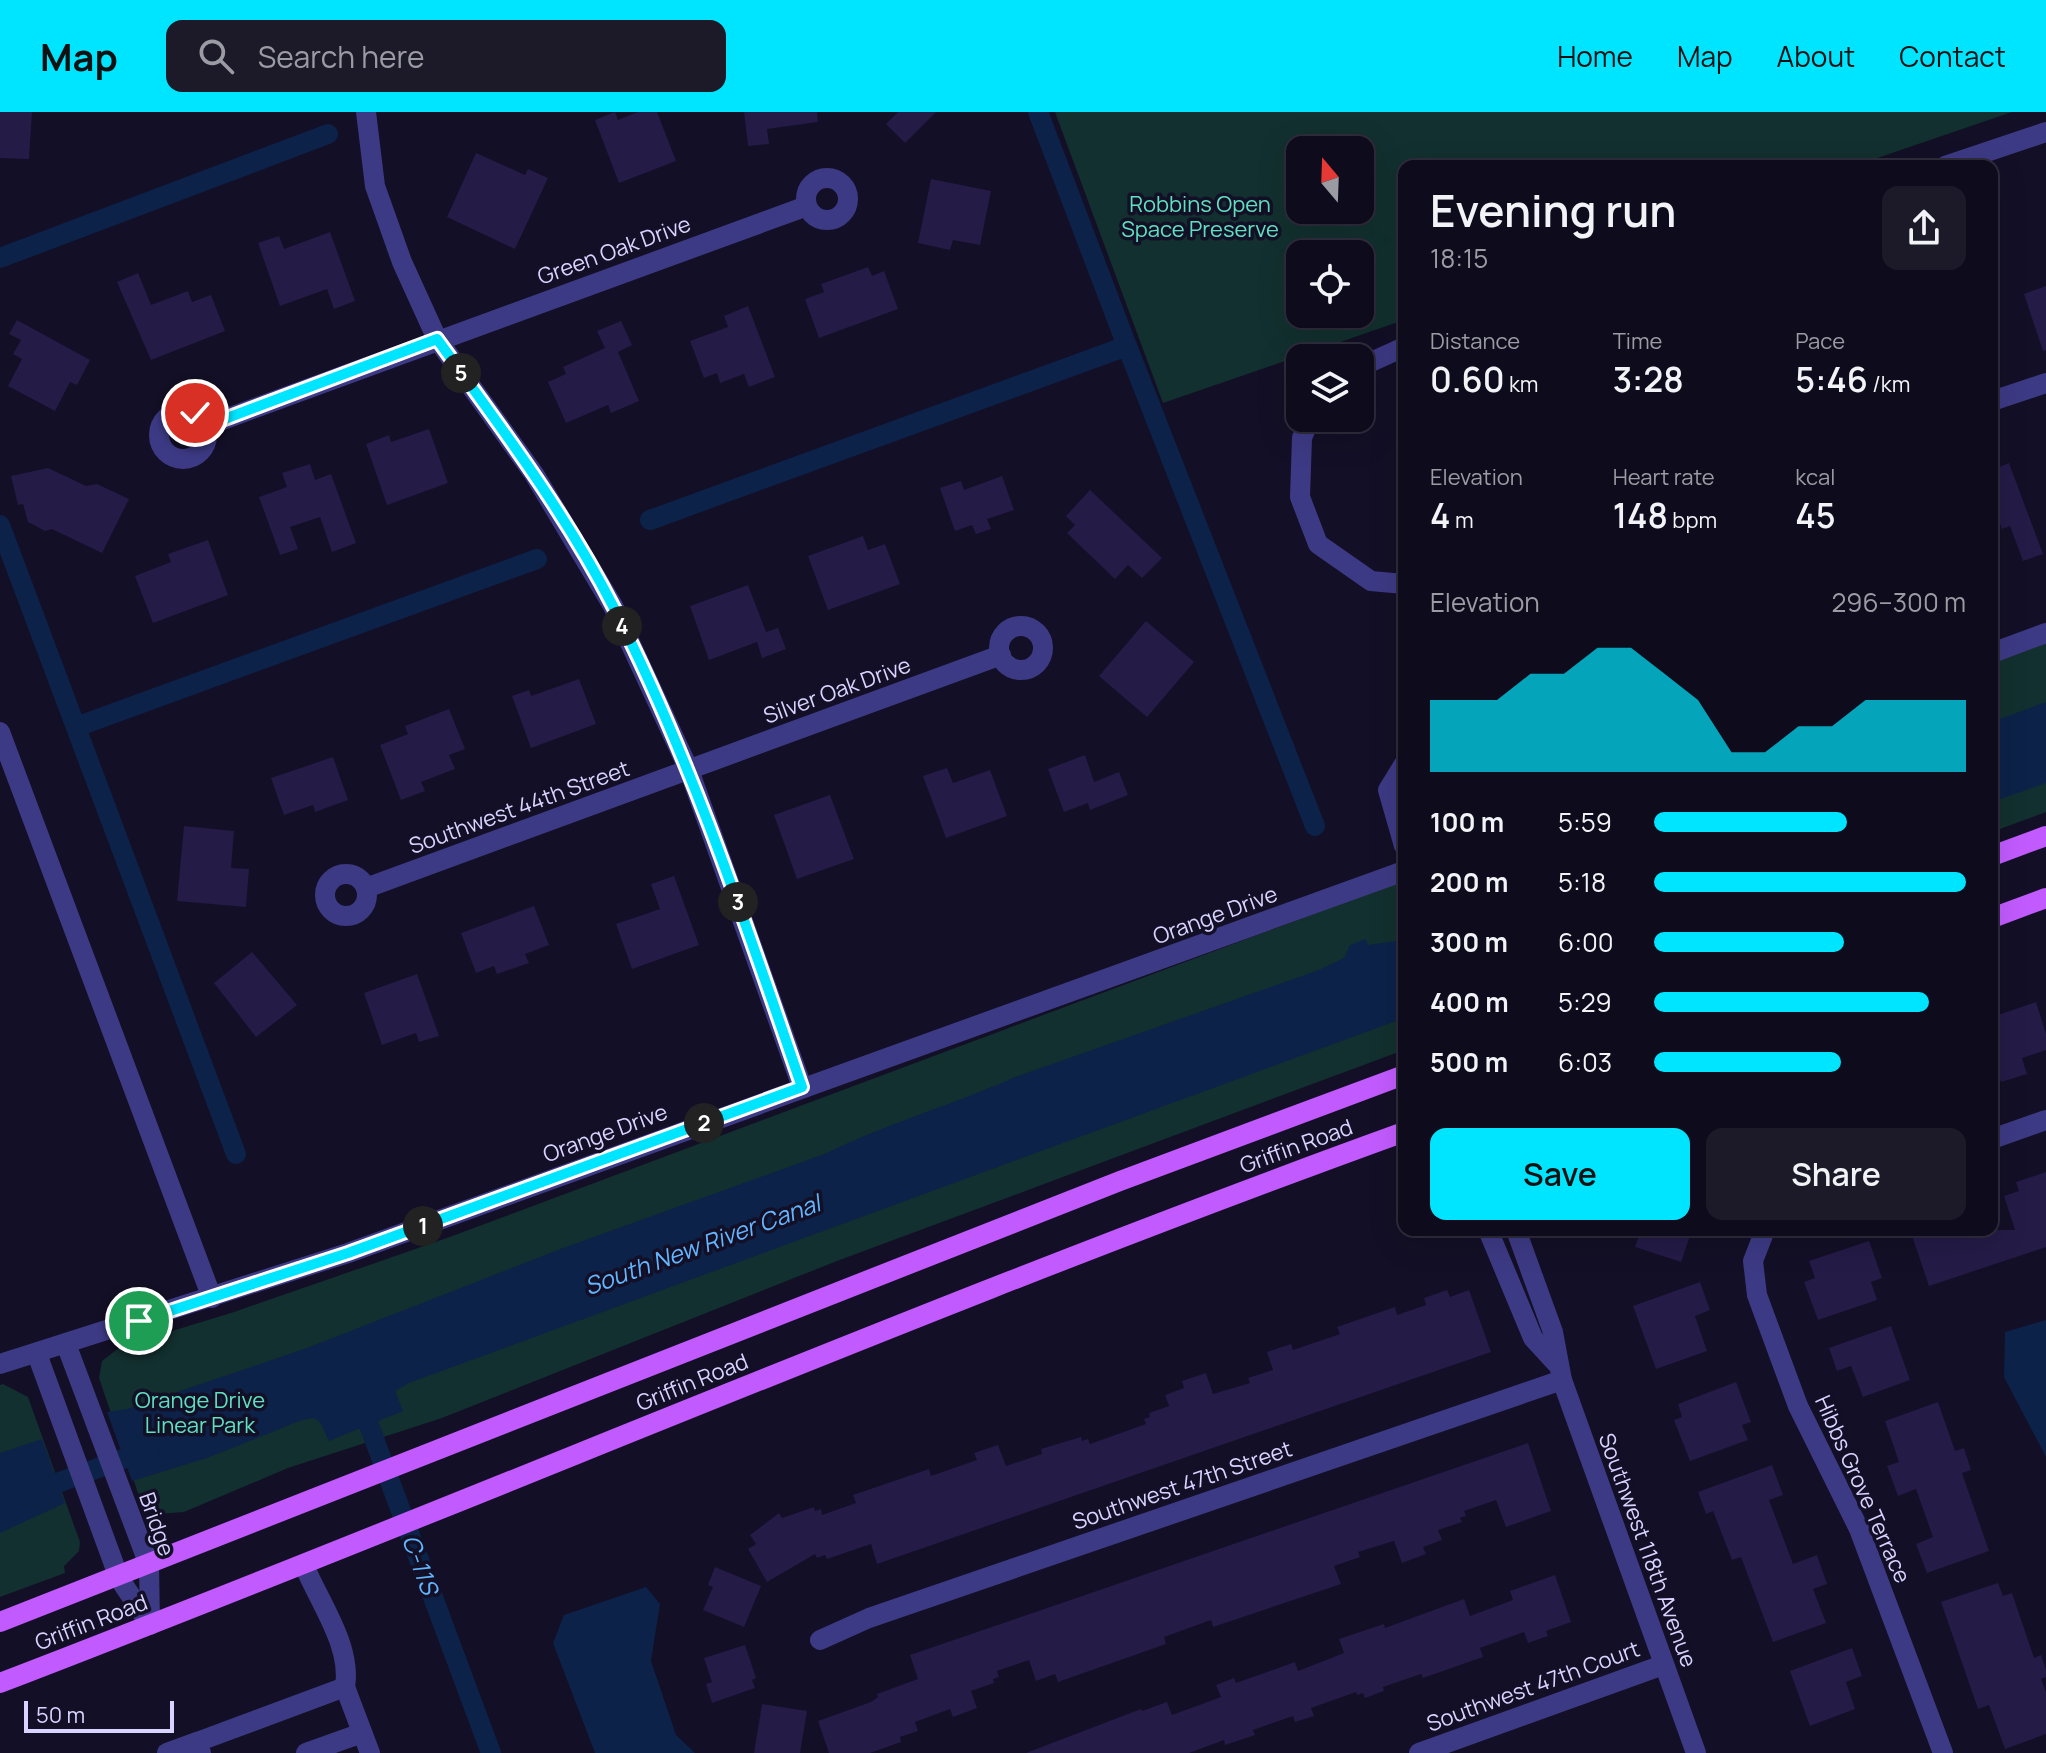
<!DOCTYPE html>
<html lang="en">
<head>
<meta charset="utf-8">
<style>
  :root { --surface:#0e0b1c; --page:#1c1929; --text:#f1f3f6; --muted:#9b9ba3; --line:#2e2b3b; --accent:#00e5ff }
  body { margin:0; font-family:Manrope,sans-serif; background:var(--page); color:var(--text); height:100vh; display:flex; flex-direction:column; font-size:30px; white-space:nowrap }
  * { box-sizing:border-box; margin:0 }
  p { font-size:26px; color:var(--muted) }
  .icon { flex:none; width:44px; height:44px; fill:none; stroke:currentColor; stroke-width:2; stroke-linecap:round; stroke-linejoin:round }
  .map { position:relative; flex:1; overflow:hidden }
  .details { position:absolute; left:1398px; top:48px; width:600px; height:1076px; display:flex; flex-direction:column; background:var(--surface); border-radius:16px; box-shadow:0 8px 32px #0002,0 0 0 2px var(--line) }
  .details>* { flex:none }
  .needle { width:52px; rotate:341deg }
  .controls { position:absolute; left:1286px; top:24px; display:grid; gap:16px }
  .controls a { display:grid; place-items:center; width:88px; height:88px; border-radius:16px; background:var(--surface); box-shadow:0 8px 32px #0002,0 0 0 2px var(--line); font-size:40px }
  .scale { position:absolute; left:24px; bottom:20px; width:150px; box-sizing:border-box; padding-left:8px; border:4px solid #d9d4ff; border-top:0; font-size:22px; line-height:28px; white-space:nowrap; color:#d9d4ff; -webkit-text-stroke:6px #130f26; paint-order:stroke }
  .pin { position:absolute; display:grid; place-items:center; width:68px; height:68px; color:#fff; margin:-34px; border:4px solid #fff; border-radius:50%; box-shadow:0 2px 8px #0007 }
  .km { position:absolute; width:40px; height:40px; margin:-20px; border-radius:50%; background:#222; color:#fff; font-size:22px; line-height:40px; text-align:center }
  .round { display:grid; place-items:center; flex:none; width:84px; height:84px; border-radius:16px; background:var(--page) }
  .head { display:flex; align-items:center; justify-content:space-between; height:136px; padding:0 32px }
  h1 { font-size:44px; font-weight:600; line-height:60px }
  .stats { display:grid; grid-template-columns:repeat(3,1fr); gap:12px; height:136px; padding:8px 32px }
  .stats div { display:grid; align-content:center }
  .stats b { font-size:34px; font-weight:600 }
  .stats small { font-size:22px; font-weight:400 }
  .stats p { font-size:22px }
  .chart { height:224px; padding:16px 32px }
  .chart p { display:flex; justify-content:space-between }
  .chart svg { width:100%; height:144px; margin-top:8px; fill:var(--accent); opacity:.7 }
  .button { display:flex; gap:16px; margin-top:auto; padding:16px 32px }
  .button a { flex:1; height:92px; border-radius:16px; background:var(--accent); color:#111; font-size:32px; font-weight:600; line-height:92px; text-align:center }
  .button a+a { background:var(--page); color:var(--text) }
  ul { padding:0 32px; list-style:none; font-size:26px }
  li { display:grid; grid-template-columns:128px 96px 1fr; align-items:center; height:60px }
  li i { height:20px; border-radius:10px; background:var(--accent) }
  header { display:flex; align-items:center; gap:48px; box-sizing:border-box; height:112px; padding:0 40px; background:var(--accent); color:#111 }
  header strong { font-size:38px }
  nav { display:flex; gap:44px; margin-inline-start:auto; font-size:28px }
  .search { width:560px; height:72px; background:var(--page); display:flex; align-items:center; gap:20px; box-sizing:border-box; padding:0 28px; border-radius:16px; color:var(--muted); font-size:30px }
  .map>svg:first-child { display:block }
</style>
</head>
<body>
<header>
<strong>Map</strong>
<div class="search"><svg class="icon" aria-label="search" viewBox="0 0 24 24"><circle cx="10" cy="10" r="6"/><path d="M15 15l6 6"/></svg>Search here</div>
<nav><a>Home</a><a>Map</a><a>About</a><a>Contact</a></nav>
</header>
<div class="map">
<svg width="2046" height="1641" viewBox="0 0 2046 1641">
  <rect width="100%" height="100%" fill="#130f26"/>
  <!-- green -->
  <g fill="#12302f" fill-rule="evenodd">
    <path d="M1055,0h957l-158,54h-450v154l-241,83zM1360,38v60h-60v-60zM1360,142v60h-60v-60z"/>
    <polygon points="2046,531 2046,700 1992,720 1992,551"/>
    <polygon points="1404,768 1404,938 837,1149 442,1306 288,1356 184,1400 156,1402 146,1396 139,1384 99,1266 102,1249 120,1235 234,1200 447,1126"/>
    <polygon points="3,1272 28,1285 80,1430 79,1439 64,1454 65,1461 0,1485 0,1273"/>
  </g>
  <!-- water -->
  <g fill="#0c2248">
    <polygon points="2046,590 2046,671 1992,690 1992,610"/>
    <path d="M1366,827l2,6 36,-5v78l-995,365 -14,8 8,20 -74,30 -9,-19 -6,-4 -12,2 -95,38 -75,23 -25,-69 20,-3 180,-61 256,-100 264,-95c60,-30 126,-48 188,-76l304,-107 25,-12 6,-13z"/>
    <polygon points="2046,1208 2046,1345 2004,1265 2005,1220"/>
    <polygon points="42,1327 65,1391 0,1421 0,1341"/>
    <polygon points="646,1475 660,1492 651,1549 676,1623 695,1641 595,1641 553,1531 564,1503"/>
  </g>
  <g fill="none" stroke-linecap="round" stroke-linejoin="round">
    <!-- canal -->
    <g stroke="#0c2248" stroke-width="20">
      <polyline points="1038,0 1127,234"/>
      <polyline points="0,146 328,22"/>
      <polyline points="650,408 1127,234 1315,714"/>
      <polyline points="0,413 236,1042"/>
      <polyline points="76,615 537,447"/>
      <polyline points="360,1289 491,1641"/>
      <polyline points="0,1392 150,1337"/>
    </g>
  </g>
  <!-- building -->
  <g fill="#241b47">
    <polygon points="0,0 32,0 29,47 0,46"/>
    <polygon points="615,0 618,8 638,0 657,0 676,49 619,71 595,8"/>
    <polygon points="744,0 817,0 818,10 767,17 769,32 748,34"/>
    <polygon points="898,0 936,0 905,31 886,12"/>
    <polygon points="476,41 525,63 528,57 548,66 515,137 447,105"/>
    <polygon points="931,67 991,79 980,133 953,128 950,138 918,131"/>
    <polygon points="330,120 355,189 334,197 327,177 280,194 258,131 279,124 284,137"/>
    <polygon points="868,155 872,164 884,159 898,197 819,226 805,187 824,180 821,172"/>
    <polygon points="138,161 151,193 188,179 192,190 211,183 225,219 151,248 117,170"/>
    <polygon points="2046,174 2046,238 2043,239 2024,182"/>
    <polygon points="748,194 775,265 749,275 744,262 720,271 717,261 704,266 690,229 728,215 724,204"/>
    <polygon points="17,208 90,248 77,273 70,270 55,299 8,274 22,247 13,242 21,228 9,222"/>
    <polygon points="621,209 632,233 618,240 639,289 611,301 608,293 566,311 548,270 566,262 563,255 605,236 597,219"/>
    <polygon points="429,317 448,371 387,393 366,332 389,323 391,330"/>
    <polygon points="2009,351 2043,442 2023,449 2010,414 2002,417 1992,390 1992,358"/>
    <polygon points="310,352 315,368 331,362 356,431 332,440 320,405 290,415 298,437 280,443 259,385 287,375 282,361"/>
    <polygon points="48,356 86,374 97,372 129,387 102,441 52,417 45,419 28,410 23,392 18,393 11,364"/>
    <polygon points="1002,364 1014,398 987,407 991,417 976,422 972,413 955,419 940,376 961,369 964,378"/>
    <polygon points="1090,378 1162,446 1142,466 1128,453 1115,467 1067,421 1075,413 1066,404"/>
    <polygon points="863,424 868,438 885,432 900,472 828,498 808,444"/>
    <polygon points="208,428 228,483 153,511 135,464 171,450 168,442"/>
    <polygon points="748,473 766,520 778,516 786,537 762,546 757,530 709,548 690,494"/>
    <polygon points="1146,509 1194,550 1147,605 1099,564"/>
    <polygon points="579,567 596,612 531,636 512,584 529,578 531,584"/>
    <polygon points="449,597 465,637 449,643 455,657 421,670 425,679 401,688 380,633 408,622 405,614"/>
    <polygon points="1085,643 1094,670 1119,660 1128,683 1090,698 1088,691 1064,700 1048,657"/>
    <polygon points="333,645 348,688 315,700 313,693 284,703 271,666"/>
    <polygon points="947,656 953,671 990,658 1007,704 946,726 923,664"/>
    <polygon points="830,683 854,747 797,767 774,703"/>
    <polygon points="184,714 234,719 231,756 249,757 246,795 177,789"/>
    <polygon points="674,764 699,833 632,857 616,812 660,797 651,772"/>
    <polygon points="534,794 549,833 525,842 529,851 497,862 494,854 476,861 461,821"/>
    <polygon points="252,840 297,893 256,925 214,871"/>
    <polygon points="417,862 439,924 419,930 416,921 382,933 364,881"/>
    <polygon points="2036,890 2046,922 2046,938 2022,946 2027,962 2001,970 1992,943 1992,905"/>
    <polygon points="2046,1060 2046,1135 1929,1174 1910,1118 2015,1118 2004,1084 2019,1079 2016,1070"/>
    <polygon points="1641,1118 1692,1118 1681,1150 1635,1135"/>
    <polygon points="1869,1129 1882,1166 1871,1170 1877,1188 1818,1208 1804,1170 1815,1166 1809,1149"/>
    <polygon points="1700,1170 1710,1198 1695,1204 1707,1239 1656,1257 1633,1194"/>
    <polygon points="1447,1178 1450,1185 1469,1178 1491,1240 877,1452 871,1432 827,1447 825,1443 817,1446 815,1442 767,1470 748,1437 756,1432 750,1423 779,1401 782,1406 814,1395 815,1399 821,1397 822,1403 856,1391 853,1383 929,1357 931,1364 977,1348 974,1341 998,1333 1006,1354 1042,1342 1041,1337 1081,1325 1082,1329 1088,1327 1090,1332 1146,1312 1144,1307 1150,1305 1149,1301 1169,1294 1165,1283 1184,1276 1182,1269 1206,1261 1213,1282 1250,1271 1248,1266 1273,1258 1267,1240 1291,1232 1293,1238 1340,1222 1337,1215 1395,1195 1397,1203 1426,1193 1424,1186"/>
    <polygon points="1891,1214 1910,1268 1863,1285 1851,1254 1837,1259 1829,1236"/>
    <polygon points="1736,1270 1751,1310 1742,1313 1748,1328 1690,1349 1674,1308 1682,1305 1678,1292"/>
    <polygon points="1938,1290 1955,1339 1964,1336 1971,1358 1962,1361 1989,1439 1927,1461 1916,1432 1933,1425 1916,1377 1898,1384 1887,1354 1899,1350 1885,1309"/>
    <polygon points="1528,1331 1551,1399 1506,1415 1496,1388 1464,1399 1466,1404 1460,1406 1462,1410 1438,1418 1442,1428 1423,1435 1426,1442 1402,1451 1394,1429 1358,1440 1360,1445 1334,1454 1341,1472 1213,1515 1211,1508 1192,1515 1164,1525 1166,1532 1058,1570 1055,1562 1036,1569 1029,1548 997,1559 999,1565 993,1567 994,1571 971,1579 977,1596 953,1605 950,1597 915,1610 918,1619 900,1625 901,1630 870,1641 829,1641 818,1609 871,1590 878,1585 877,1582 918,1567 910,1543"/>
    <polygon points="1772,1353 1783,1383 1769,1388 1793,1452 1817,1443 1827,1472 1813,1477 1826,1511 1773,1530 1741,1445 1732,1448 1713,1399 1706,1402 1698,1380"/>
    <polygon points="715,1455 761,1474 744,1515 703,1498 713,1475 708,1473"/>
    <polygon points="1555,1463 1571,1510 1546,1519 1548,1524 1528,1531 1524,1520 1480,1536 1483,1545 1423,1566 1421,1562 1383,1575 1384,1579 1365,1586 1363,1581 1357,1583 1356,1580 1311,1596 1314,1604 1295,1610 1293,1604 1253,1618 1255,1623 1225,1633 1224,1628 1189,1641 1026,1641 1141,1597 1142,1599 1167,1590 1172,1603 1221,1585 1216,1573 1234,1566 1236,1571 1295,1550 1298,1559 1344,1541 1339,1527 1384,1512 1385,1516 1464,1487 1470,1504 1513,1488 1510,1479"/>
    <polygon points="1998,1471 2003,1484 2012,1481 2034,1546 2041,1543 2046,1558 2046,1565 2041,1567 2046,1580 2046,1622 2005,1637 1989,1593 1978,1597 1941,1490"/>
    <polygon points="745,1533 756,1566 752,1568 755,1576 712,1591 706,1572 712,1570 704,1546"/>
    <polygon points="1852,1536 1862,1564 1846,1570 1855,1597 1810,1614 1790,1559"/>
    <polygon points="762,1592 807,1599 800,1641 754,1641"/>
  </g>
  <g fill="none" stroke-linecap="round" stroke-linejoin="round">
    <!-- minor -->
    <g stroke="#3d3a85" stroke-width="20">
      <polyline points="366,0 375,74 402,150 437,227 534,362 613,494 689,658 802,975"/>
      <polyline points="1945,54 2046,20"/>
      <circle cx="827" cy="87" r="21"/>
      <polyline points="1360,255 1404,235"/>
      <polyline points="1992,289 2046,271"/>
      <circle cx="183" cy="323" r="24"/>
      <polyline points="1310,306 1302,326 1300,385 1318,432 1371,469 1404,472"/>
      <polyline points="206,314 807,94"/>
      <circle cx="1021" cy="536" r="22"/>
      <polyline points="1992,541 2046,521"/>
      <polyline points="0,620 212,1186"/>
      <polyline points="1404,652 1388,678 1404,734"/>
      <circle cx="346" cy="783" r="21"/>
      <polyline points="366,776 1001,543"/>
      <polyline points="1992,1027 2046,1008"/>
      <polyline points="1488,1118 1533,1226 1556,1251"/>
      <polyline points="1516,1118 1553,1220 1562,1268 1696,1641"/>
      <polyline points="1765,1118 1753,1149 1757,1183 1798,1294 1859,1417 1943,1641"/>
      <polyline points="66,1232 149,1453 150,1513"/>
      <polyline points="37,1242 119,1466 150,1513"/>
      <polyline points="0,1252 348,1141 1404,759"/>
      <path d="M304,1453c15,37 48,81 41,122"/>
      <polyline points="820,1528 869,1506 1562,1268"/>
      <polyline points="167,1641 197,1630"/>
      <polyline points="201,1641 197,1630 345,1575 370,1641"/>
      <polyline points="306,1641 362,1621"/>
      <polyline points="1419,1641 1663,1553"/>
    </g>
    <!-- major -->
    <g stroke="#c25bff" stroke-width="20">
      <polyline points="1992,744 2046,724"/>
      <polyline points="1992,806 2046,786"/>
      <polyline points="0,1510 1120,1069 1404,963"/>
      <path d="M0,1571c470,-180 931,-380 1404,-551"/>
    </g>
  </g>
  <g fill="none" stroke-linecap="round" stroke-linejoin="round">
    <defs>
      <path id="route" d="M139,1209l209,-68 454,-166c-56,-162 -110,-326 -188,-479 -49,-96 -114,-182 -177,-269l-231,87 -11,-13"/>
    </defs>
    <!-- route casing -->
    <use href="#route" stroke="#fff" stroke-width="16"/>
    <!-- route -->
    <use href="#route" stroke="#00e5ff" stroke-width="10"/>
  </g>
  <g text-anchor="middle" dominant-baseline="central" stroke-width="7" stroke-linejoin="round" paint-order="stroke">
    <!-- park labels -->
    <g font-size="22" fill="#5fe0c0" stroke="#130f26">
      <text x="1200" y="92">Robbins Open<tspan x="1200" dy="25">Space Preserve</tspan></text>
      <text x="200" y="1288">Orange Drive<tspan x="200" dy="25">Linear Park</tspan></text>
    </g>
    <!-- street labels -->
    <g font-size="22" fill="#d9d4ff" stroke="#130f26">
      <text transform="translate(614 138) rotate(-20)">Green Oak Drive</text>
      <text transform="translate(837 578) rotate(-20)">Silver Oak Drive</text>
      <text transform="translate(519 695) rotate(-20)">Southwest 44th Street</text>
      <text transform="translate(1215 803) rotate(-20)">Orange Drive</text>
      <text transform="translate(605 1021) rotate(-20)">Orange Drive</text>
      <text transform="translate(1296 1034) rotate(-20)">Griffin Road</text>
      <text transform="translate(692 1270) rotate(-22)">Griffin Road</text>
      <text transform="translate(1182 1373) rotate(-19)">Southwest 47th Street</text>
      <text transform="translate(1863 1377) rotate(66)">Hibbs Grove Terrace</text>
      <text transform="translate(157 1412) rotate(71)">Bridge</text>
      <text transform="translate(1648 1438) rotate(70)">Southwest 118th Avenue</text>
      <text transform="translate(91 1510) rotate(-21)">Griffin Road</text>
      <text transform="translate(1533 1574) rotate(-20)">Southwest 47th Court</text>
    </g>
    <!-- water labels -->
    <g font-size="24" font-style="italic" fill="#62b6ff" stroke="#130f26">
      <text transform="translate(702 1132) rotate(-20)">South New River Canal</text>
      <text transform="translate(421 1452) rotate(70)">C-11S</text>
    </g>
  </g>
</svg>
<div class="controls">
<a><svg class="needle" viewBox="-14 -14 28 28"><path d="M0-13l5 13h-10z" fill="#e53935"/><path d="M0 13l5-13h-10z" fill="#9b9ba3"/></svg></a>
<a><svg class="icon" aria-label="locate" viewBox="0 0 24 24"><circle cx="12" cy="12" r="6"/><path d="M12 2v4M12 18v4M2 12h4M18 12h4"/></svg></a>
<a><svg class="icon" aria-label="layers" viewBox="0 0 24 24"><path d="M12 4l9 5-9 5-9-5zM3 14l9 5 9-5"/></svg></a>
</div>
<div class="scale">50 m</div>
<div class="pin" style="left:139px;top:1209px;background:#1e9e55"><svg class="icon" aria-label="arrive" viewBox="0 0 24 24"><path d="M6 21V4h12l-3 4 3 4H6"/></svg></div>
<div class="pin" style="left:195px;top:301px;background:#d93025"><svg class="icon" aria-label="check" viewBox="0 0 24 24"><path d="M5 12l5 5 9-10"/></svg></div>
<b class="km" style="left:423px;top:1114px">1</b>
<b class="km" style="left:704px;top:1011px">2</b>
<b class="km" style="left:738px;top:790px">3</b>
<b class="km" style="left:622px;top:514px">4</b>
<b class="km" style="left:461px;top:261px">5</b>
<section class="details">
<div class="head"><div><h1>Evening run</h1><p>18:15</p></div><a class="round"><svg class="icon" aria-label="share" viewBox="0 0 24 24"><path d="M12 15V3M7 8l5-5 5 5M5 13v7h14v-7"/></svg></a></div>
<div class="stats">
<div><p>Distance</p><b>0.60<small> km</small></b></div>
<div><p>Time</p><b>3:28</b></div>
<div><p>Pace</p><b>5:46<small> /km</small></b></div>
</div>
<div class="stats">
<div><p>Elevation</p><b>4<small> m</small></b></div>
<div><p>Heart rate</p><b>148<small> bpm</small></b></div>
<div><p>kcal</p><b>45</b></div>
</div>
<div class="chart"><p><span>Elevation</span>296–300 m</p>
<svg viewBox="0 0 160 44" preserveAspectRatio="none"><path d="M0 44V22L10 22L20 22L30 14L40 14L50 6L60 6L70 14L80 22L90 38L100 38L110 30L120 30L130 22L140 22L150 22L160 22V44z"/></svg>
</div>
<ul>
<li><b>100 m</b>5:59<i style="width:62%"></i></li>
<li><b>200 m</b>5:18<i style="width:100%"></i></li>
<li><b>300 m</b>6:00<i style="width:61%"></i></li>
<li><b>400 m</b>5:29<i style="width:88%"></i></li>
<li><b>500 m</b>6:03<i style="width:60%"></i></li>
</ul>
<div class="button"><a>Save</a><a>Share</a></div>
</section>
</div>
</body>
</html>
